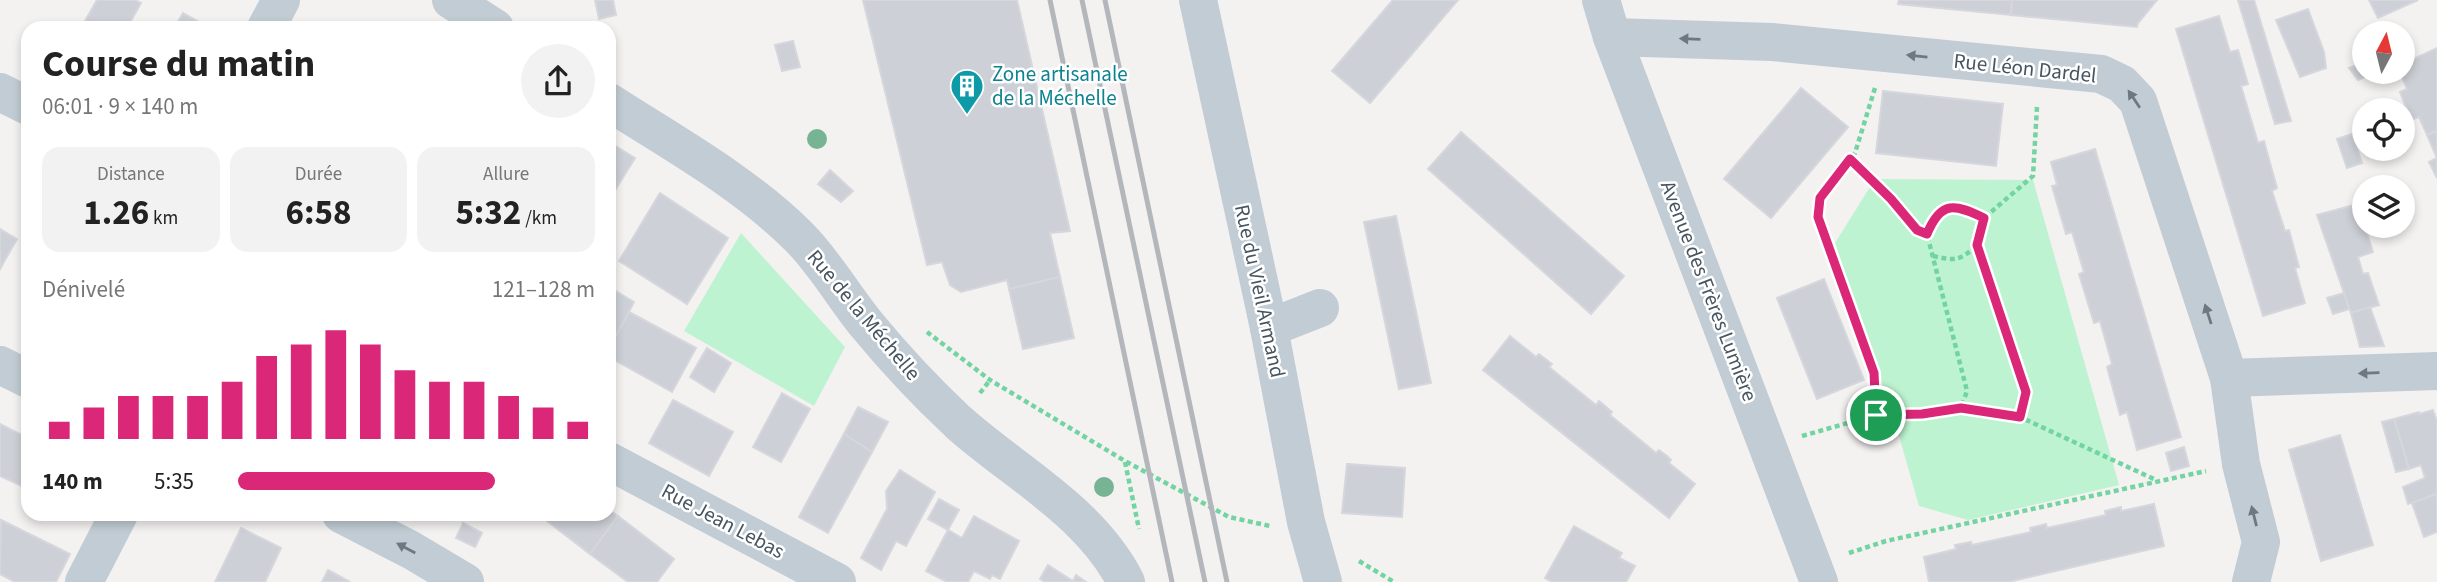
<!DOCTYPE html>
<html lang="fr">
<head>
<meta charset="utf-8">
<style>
  :root { --surface:#fff; --page:#f2f2f2; --text:#222; --muted:#767676; --accent:#db2777 }
  body { margin:0; font-family:"Source Sans 3",sans-serif; background:var(--page); color:var(--text); height:100vh; display:flex; flex-direction:column; font-size:26px; white-space:nowrap }
  * { box-sizing:border-box; margin:0 }
  p { font-size:23px; color:var(--muted) }
  .icon { flex:none; width:38px; height:38px; fill:none; stroke:currentColor; stroke-width:2; stroke-linecap:round; stroke-linejoin:round }
  .map { position:relative; flex:1; overflow:hidden }
  .sheet { position:absolute; left:21px; top:21px; width:595px; height:500px; display:flex; flex-direction:column; background:var(--surface); border-radius:21px; box-shadow:0 4px 10px #0003 }
  .sheet>* { flex:none }
  .needle { width:46px; rotate:7deg }
  .buttons { position:absolute; left:2352px; top:21px; display:grid; gap:14px }
  .buttons a { display:grid; place-items:center; width:63px; height:63px; border-radius:50%; background:var(--surface); box-shadow:0 4px 10px #0003; font-size:35px }
  .pin { position:absolute; display:grid; place-items:center; width:60px; height:60px; color:#fff; margin:-30px; border:4px solid #fff; border-radius:50%; box-shadow:0 2px 7px #0007 }
  .round { display:grid; place-items:center; flex:none; width:74px; height:74px; border-radius:37px; background:var(--page) }
  .overview { display:flex; align-items:center; justify-content:space-between; height:119px; padding:0 21px }
  h1 { font-size:38px; font-weight:700; line-height:52px }
  .figures { display:grid; grid-template-columns:repeat(3,1fr); gap:10px; height:119px; padding:7px 21px }
  .figures div { display:grid; align-content:center; border-radius:18px; background:var(--page); text-align:center }
  .figures b { font-size:35px; font-weight:700 }
  .figures small { font-size:19px; font-weight:400 }
  .figures p { font-size:19px }
  .chart { height:196px; padding:14px 21px }
  .chart p { display:flex; justify-content:space-between }
  .chart svg { width:100%; height:126px; margin-top:7px; stroke:var(--accent); stroke-width:6 }
  ul { padding:0 21px; list-style:none; font-size:23px }
  li { display:grid; grid-template-columns:112px 84px 1fr; align-items:center; height:52px }
  li i { height:18px; border-radius:9px; background:var(--accent) }
  .map>svg:first-child { display:block }
</style>
</head>
<body>
<div class="map">
<svg width="2437" height="582" viewBox="0 0 2437 582">
  <rect width="100%" height="100%" fill="#f4f1f1"/>
  <!-- green -->
  <g fill="#bdf3d0">
    <polygon points="1875,179 2033,180 2119,485 1968,520 1919,506 1899,436 1835,243"/>
    <polygon points="741,233 845,347 814,406 684,331"/>
  </g>
  <!-- building -->
  <g fill="#cdd0d6" stroke="#d5d7dd" stroke-width="2">
    <polygon points="97,0 135,0 141,3 127,28 81,28"/>
    <polygon points="595,0 613,0 616,15 599,19"/>
    <polygon points="863,0 1017,0 1070,231 1050,233 1060,277 1009,289 1007,280 961,292 950,285 942,262 927,265"/>
    <polygon points="1393,0 1458,0 1370,103 1332,71"/>
    <polygon points="1899,0 2012,0 2011,15 1898,4"/>
    <polygon points="2012,0 2157,0 2138,23 2137,27 2011,15"/>
    <polygon points="2238,0 2254,0 2291,121 2275,124"/>
    <polygon points="2369,0 2418,0 2378,18"/>
    <polygon points="2308,9 2324,52 2326,68 2300,77 2276,20"/>
    <polygon points="183,13 210,28 174,28"/>
    <polygon points="2219,16 2230,52 2238,50 2248,84 2241,86 2258,143 2264,141 2277,188 2272,191 2285,231 2289,230 2299,267 2295,268 2305,303 2263,316 2176,29"/>
    <polygon points="793,41 800,67 782,71 775,45"/>
    <polygon points="2437,48 2437,131 2427,135 2419,117 2411,120 2400,92 2407,89 2400,72 2403,72 2403,64"/>
    <polygon points="2364,62 2364,72 2376,72 2358,80 2349,68"/>
    <polygon points="1801,88 1848,127 1771,218 1724,179"/>
    <polygon points="1883,91 2003,104 1996,166 1876,153"/>
    <polygon points="2437,131 2437,178 2429,162 2437,158 2427,135"/>
    <polygon points="1461,132 1624,276 1591,314 1428,169"/>
    <polygon points="2352,134 2362,163 2347,168 2337,139"/>
    <polygon points="609,142 635,158 609,200"/>
    <polygon points="2095,149 2181,437 2137,450 2127,412 2120,415 2107,367 2112,364 2100,321 2094,323 2079,274 2084,272 2072,232 2066,234 2052,186 2057,185 2051,162"/>
    <polygon points="830,170 853,191 841,202 818,184"/>
    <polygon points="660,193 728,238 687,304 619,261"/>
    <polygon points="2358,204 2373,252 2358,257 2363,274 2368,273 2379,305 2351,313 2317,215"/>
    <polygon points="1396,216 1431,383 1399,389 1364,222"/>
    <polygon points="0,229 17,239 0,269"/>
    <polygon points="1060,277 1074,338 1023,349 1009,289"/>
    <polygon points="1824,279 1864,380 1817,399 1777,298"/>
    <polygon points="616,291 634,302 609,349 609,304"/>
    <polygon points="2344,293 2349,309 2333,314 2327,298"/>
    <polygon points="2370,307 2384,346 2360,347 2351,313"/>
    <polygon points="629,312 696,348 672,392 609,357 609,349"/>
    <polygon points="1510,336 1536,357 1539,354 1552,364 1549,367 1596,405 1599,401 1612,412 1610,415 1656,453 1659,450 1667,456 1671,460 1669,463 1695,484 1669,518 1483,370"/>
    <polygon points="707,348 731,363 714,392 690,377"/>
    <polygon points="782,393 810,409 781,462 753,447"/>
    <polygon points="673,400 733,432 709,476 649,443"/>
    <polygon points="858,407 888,422 872,452 844,434"/>
    <polygon points="2433,410 2437,421 2437,494 2408,504 2403,487 2425,478 2421,465 2409,469 2394,419 2419,412 2419,414"/>
    <polygon points="2394,419 2409,469 2396,472 2382,422"/>
    <polygon points="0,424 28,438 28,489 0,476"/>
    <polygon points="844,434 872,452 828,533 799,517"/>
    <polygon points="2340,435 2373,545 2321,561 2289,450"/>
    <polygon points="2184,447 2189,466 2171,471 2166,453"/>
    <polygon points="1347,464 1405,468 1402,517 1342,513"/>
    <polygon points="900,470 935,492 906,546 896,541 881,570 861,558 887,509 886,491"/>
    <polygon points="2437,494 2437,532 2424,537 2412,503"/>
    <polygon points="939,499 959,510 948,530 928,519"/>
    <polygon points="2154,504 2164,546 2008,582 1929,582 1924,557 1956,549 1955,545 1971,542 1972,545 2031,532 2030,528 2046,524 2047,528 2106,515 2105,511 2121,507 2121,511"/>
    <polygon points="609,510 618,516 590,554 538,514 609,514"/>
    <polygon points="618,516 674,559 657,582 628,582 590,554"/>
    <polygon points="974,516 1019,541 1000,579 992,575 990,579 974,571 968,582 947,582 926,571 948,530 962,538"/>
    <polygon points="1,520 70,554 56,582 15,582 0,574"/>
    <polygon points="463,523 482,533 475,547 456,538"/>
    <polygon points="1574,526 1622,553 1619,558 1635,566 1626,582 1552,582 1545,578"/>
    <polygon points="241,528 281,548 265,582 215,582"/>
    <polygon points="1048,565 1073,581 1076,575 1086,582 1045,582 1040,579"/>
    <polygon points="328,570 350,582 322,582"/>
  </g>
  <g fill="none" stroke-linecap="round" stroke-linejoin="round">
    <!-- path -->
    <g stroke="#72d4a1" stroke-width="4.5" stroke-dasharray="5 3.5" stroke-linecap="butt">
      <polyline points="1875,88 1855,153 1820,198 1818,217 1873,373 1876,415 1922,414 1961,408 2020,417"/>
      <polyline points="2037,107 2033,176 1984,218 1977,245 2026,392 2020,417 2156,480"/>
      <polyline points="1850,159 1891,199 1917,230 1927,234 1967,391 1961,408"/>
      <path d="M1927,234c14,-34 28,-30 57,-16"/>
      <path d="M1933,256c22,5 27,5 44,-11"/>
      <polyline points="927,332 990,380 1125,461 1229,517 1270,526"/>
      <polyline points="980,393 990,380"/>
      <polyline points="1802,436 1876,415"/>
      <polyline points="1125,462 1139,529"/>
      <polyline points="1849,553 1886,541 2206,471"/>
      <polyline points="1359,561 1394,582"/>
    </g>
    <!-- minor -->
    <g stroke="#c1ccd4" stroke-width="38">
      <polyline points="451,0 495,28"/>
      <polyline points="1198,0 1269,328 1306,522 1323,582"/>
      <polyline points="1601,0 1612,37 1819,582"/>
      <polyline points="266,28 281,0"/>
      <polyline points="1612,37 1772,42 2101,74 2122,84 2138,101 2229,378 2241,464 2261,542 2251,582"/>
      <polyline points="0,92 28,106"/>
      <path d="M609,102c65,42 135,80 190,135 26,26 45,60 68,88 28,34 59,67 91,97 57,51 132,89 168,160"/>
      <polyline points="1269,328 1320,308"/>
      <polyline points="0,365 28,379"/>
      <polyline points="2229,378 2437,371"/>
      <polyline points="609,461 837,582"/>
      <polyline points="341,514 411,550 465,582"/>
      <polyline points="84,582 119,514"/>
    </g>
    <!-- rail -->
    <g stroke="#b3b7bc" stroke-width="5">
      <polyline points="1050,0 1172,582"/>
      <polyline points="1082,0 1205,582"/>
      <polyline points="1105,0 1227,582"/>
    </g>
  </g>
  <!-- trees -->
  <g fill="#77b493">
    <circle cx="817" cy="139" r="10"/>
    <circle cx="1104" cy="487" r="10"/>
  </g>
  <!-- one-way arrows -->
  <defs><path id="oneway-solid" d="M-6-.8H1V-3.2L6.5 0L1 3.2V.8H-6Z" transform="scale(1.75)"/></defs>
  <g fill="#6c7983">
    <use href="#oneway-solid" transform="translate(1690 39) rotate(-178)"/>
    <use href="#oneway-solid" transform="translate(1917 56) rotate(-174)"/>
    <use href="#oneway-solid" transform="translate(2134 99) rotate(-124)"/>
    <use href="#oneway-solid" transform="translate(2208 314) rotate(-108)"/>
    <use href="#oneway-solid" transform="translate(2369 373) rotate(178)"/>
    <use href="#oneway-solid" transform="translate(2254 516) rotate(-104)"/>
    <use href="#oneway-solid" transform="translate(406 548) rotate(-152)"/>
  </g>
  <g fill="none" stroke-linecap="round" stroke-linejoin="round">
    <defs>
      <path id="route" d="M1850,159l41,40 26,31 10,4c14,-34 28,-30 57,-16l-7,27 49,147 -6,25 -59,-9 -39,6 -46,1 -2,-42 -56,-156 2,-19z"/>
    </defs>
    <!-- route casing -->
    <use href="#route" stroke="#fff" stroke-width="14"/>
    <!-- route -->
    <use href="#route" stroke="#db2777" stroke-width="9"/>
  </g>
  <!-- icons -->
  <defs>
    <symbol id="building-pin" viewBox="-11 -11 22 30"><path d="M0 17L-7.5 6A9.5 9.5 0 1 1 7.5 6Z" fill="#0f9aa8" stroke="#fff"/><path d="M-4-6H4V6H1V3H-1V6H-4ZM-2.5-4.3h1.7v1.8h-1.7ZM.8-4.3h1.7v1.8H.8ZM-2.5-1h1.7V.8h-1.7ZM.8-1h1.7V.8H.8Z" fill="#fff"/></symbol>
  </defs>
  <g fill-rule="evenodd">
    <use href="#building-pin" x="948" y="67" width="38" height="52"/>
  </g>
  <g text-anchor="middle" dominant-baseline="central" stroke-width="5" stroke-linejoin="round" paint-order="stroke">
    <!-- street labels -->
    <g font-size="21" fill="#475560" stroke="#fff">
      <text transform="translate(2025 68) rotate(6)">Rue Léon Dardel</text>
      <text transform="translate(1260 291) rotate(78)">Rue du Vieil Armand</text>
      <text transform="translate(1709 291) rotate(69)">Avenue des Frères Lumière</text>
      <text transform="translate(864 315) rotate(50)">Rue de la Méchelle</text>
      <text transform="translate(723 521) rotate(28)">Rue Jean Lebas</text>
    </g>
    <!-- culture labels -->
    <g font-size="21" fill="#0d838f" stroke="#fff" text-anchor="start">
      <text x="992" y="74">Zone artisanale<tspan x="992" dy="24">de la Méchelle</tspan></text>
    </g>
  </g>
</svg>
<div class="buttons">
<a><svg class="needle" viewBox="-14 -14 28 28"><path d="M0-13l5 13h-10z" fill="#e53935"/><path d="M0 13l5-13h-10z" fill="#767676"/></svg></a>
<a><svg class="icon" aria-label="locate" viewBox="0 0 24 24"><circle cx="12" cy="12" r="6"/><path d="M12 2v4M12 18v4M2 12h4M18 12h4"/></svg></a>
<a><svg class="icon" aria-label="layers" viewBox="0 0 24 24"><path d="M12 4l9 5-9 5-9-5zM3 14l9 5 9-5"/></svg></a>
</div>
<div class="pin" style="left:1876px;top:415px;background:#1e9e55"><svg class="icon" aria-label="arrive" viewBox="0 0 24 24"><path d="M6 21V4h12l-3 4 3 4H6"/></svg></div>
<section class="sheet">
<div class="overview"><div><h1>Course du matin</h1><p>06:01 · 9 × 140 m</p></div><a class="round"><svg class="icon" aria-label="share" viewBox="0 0 24 24"><path d="M12 15V3M7 8l5-5 5 5M5 13v7h14v-7"/></svg></a></div>
<div class="figures">
<div><p>Distance</p><b>1.26<small> km</small></b></div>
<div><p>Durée</p><b>6:58</b></div>
<div><p>Allure</p><b>5:32<small> /km</small></b></div>
</div>
<div class="chart"><p><span>Dénivelé</span>121–128 m</p>
<svg viewBox="0 0 160 44" preserveAspectRatio="none"><path d="M5 44V38M15 44V33M25 44V29M35 44V29M45 44V29M55 44V24M65 44V15M75 44V11M85 44V6M95 44V11M105 44V20M115 44V24M125 44V24M135 44V29M145 44V33M155 44V38"/></svg>
</div>
<ul>
<li><b>140 m</b>5:35<i style="width:72%"></i></li>
</ul>
</section>
</div>
</body>
</html>
